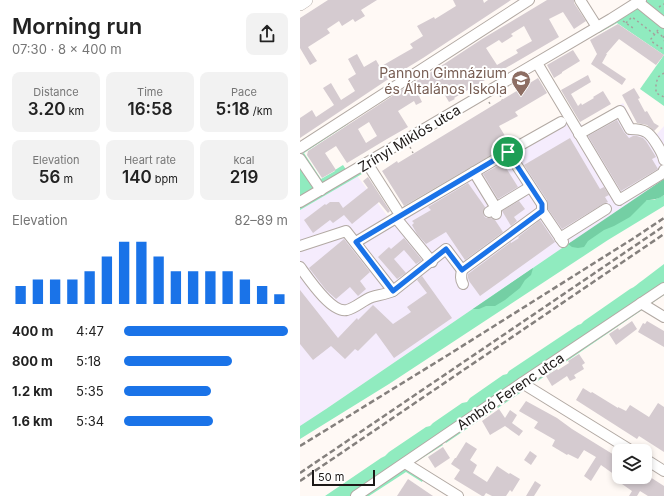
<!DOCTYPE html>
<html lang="en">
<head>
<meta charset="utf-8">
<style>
  :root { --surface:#fff; --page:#f2f2f2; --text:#222; --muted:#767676; --accent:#1a73e8 }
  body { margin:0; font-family:Inter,sans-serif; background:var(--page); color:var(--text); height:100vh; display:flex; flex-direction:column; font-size:15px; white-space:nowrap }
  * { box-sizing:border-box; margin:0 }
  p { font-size:13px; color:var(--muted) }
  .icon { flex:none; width:22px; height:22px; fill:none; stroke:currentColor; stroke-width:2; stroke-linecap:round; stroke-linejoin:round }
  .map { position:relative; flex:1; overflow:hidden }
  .details { display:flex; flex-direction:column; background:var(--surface); width:300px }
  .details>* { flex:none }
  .fabs { position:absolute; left:312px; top:444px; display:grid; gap:8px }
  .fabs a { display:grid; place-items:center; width:40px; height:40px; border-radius:8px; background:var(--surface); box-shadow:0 2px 6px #0003; font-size:20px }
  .scale { position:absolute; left:12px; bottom:10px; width:63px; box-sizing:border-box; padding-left:4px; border:2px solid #1d1917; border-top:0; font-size:11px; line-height:14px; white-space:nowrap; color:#1d1917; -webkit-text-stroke:3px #fff; paint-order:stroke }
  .pin { position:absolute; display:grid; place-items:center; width:34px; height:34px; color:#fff; margin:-17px; border:2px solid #fff; border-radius:50%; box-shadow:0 1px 4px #0007 }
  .round { display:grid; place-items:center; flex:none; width:42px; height:42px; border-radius:8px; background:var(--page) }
  .overview { display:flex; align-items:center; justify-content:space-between; height:68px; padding:0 12px }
  h1 { font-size:22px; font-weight:600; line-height:30px }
  .stats { display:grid; grid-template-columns:repeat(3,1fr); gap:6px; height:68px; padding:4px 12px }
  .stats div { display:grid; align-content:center; border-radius:8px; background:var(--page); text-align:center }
  .stats b { font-size:17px; font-weight:600 }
  .stats small { font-size:11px; font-weight:400 }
  .stats p { font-size:11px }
  .chart { height:112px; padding:8px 12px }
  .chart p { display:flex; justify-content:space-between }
  .chart svg { width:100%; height:72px; margin-top:4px; stroke:var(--accent); stroke-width:6 }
  ul { padding:0 12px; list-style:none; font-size:13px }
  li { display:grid; grid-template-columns:64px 48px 1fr; align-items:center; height:30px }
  li i { height:10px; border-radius:5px; background:var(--accent) }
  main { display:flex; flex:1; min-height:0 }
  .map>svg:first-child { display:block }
</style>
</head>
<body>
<main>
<section class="details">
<div class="overview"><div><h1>Morning run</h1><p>07:30 · 8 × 400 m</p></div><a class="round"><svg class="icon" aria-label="share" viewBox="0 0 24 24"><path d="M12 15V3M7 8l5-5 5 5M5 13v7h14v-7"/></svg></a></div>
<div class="stats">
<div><p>Distance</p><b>3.20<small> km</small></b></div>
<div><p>Time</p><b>16:58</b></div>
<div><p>Pace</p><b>5:18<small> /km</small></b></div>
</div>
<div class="stats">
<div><p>Elevation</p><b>56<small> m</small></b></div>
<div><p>Heart rate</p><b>140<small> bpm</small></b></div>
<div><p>kcal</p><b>219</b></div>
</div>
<div class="chart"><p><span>Elevation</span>82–89 m</p>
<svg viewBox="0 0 160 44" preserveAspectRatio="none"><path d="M5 44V33M15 44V29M25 44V29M35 44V29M45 44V24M55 44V15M65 44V6M75 44V6M85 44V15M95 44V24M105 44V24M115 44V24M125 44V24M135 44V29M145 44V33M155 44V38"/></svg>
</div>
<ul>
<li><b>400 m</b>4:47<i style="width:100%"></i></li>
<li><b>800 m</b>5:18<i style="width:66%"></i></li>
<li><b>1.2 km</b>5:35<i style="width:53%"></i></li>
<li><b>1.6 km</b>5:34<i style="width:54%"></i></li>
</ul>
</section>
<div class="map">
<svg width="364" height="496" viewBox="0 0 364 496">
  <rect width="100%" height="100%" fill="#fff9f5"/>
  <!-- industrial -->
  <polygon fill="#f5ecfd" points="323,103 336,127 345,128 357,134 364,126 364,179 26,409 6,435 0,439 0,207 55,173 92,222 215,144 272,111 279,122 283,126"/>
  <!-- green -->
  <g fill="#90ebbf">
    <polygon points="347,0 364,0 364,19 343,2"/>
    <polygon points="338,6 364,27 364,55 317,23 299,33 297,30"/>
    <polygon points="364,55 364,106 340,89"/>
    <polygon points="47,121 48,124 4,153 21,179 35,171 35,170 43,165 47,171 24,184 19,182 1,154 4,153 2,150"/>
    <polygon points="0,160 21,190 0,202"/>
    <polygon points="65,168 67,171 0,210 0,204"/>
    <polygon points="364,195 364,206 308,240 89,384 0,439 0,426 26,409 268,244 347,200 354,200"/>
    <path d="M364,264v31l-166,113 -4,-6 -4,3 3,6 -47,32 -4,-5 -3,2 4,5 -27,17 -4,1 12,15 -2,4 -16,-10 -37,24h-44l56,-38 4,-2 4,-4 37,-25 4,-1 3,-3 29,-20 5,-1 3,-4 33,-23 4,-1 2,-3 69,-46 3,-1 3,-3 46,-32c5,-2 8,-6 13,-9 7,-5 14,-11 21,-16z"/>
  </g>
  <!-- forest -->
  <g fill="#74cfa4">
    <path d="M364,179v16c-5,4 -11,5 -17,5l-17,17 -16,9 -10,4 -16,11 -4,6 -6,1 -6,-1 -4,-3z"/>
    <polygon points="233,268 231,275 225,280 220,288 205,300 195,306 186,306 179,309 173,309"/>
  </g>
  <!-- building -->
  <g fill="#d5cbd0" fill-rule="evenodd">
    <polygon points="28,0 77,0 61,10 65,16 55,22 53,19 42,26 39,21 27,29 30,33 8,47 17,61 10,65 0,48 0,18"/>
    <polygon points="153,0 183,0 184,3 188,0 211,0 123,58 87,80 0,138 0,118 12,110 16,117 34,105 23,88 31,83 41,100 55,91 48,79 56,74 48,59 57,54 64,67 76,60 80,67 99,56 113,48 110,44 123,36 117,26 134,17 135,19 156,6"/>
    <path d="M247,0h27v3l12,18 -12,8 -11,-17 -14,7 10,18 -105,61 1,1 -6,3 -10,-17 -7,4 -1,-2 -13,7 4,8 -6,3 -2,-4 -16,10 10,16 -21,12 -40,24 -11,-17 -11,7 11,17 -14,8 -15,-23 1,-4 92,-60 41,-25 41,-27zM224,26l8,15 -16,9 2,3 -21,12 -11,-17 13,-8 3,3 11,-7 -2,-2zM69,122l8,14 -11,7 -8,-14z"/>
    <polygon points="318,24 364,55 356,65 319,39 306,54 307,54 302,63 326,79 322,85 291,64 297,54 290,40"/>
    <polygon points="273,50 280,61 262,72 262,73 254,78 247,65"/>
    <polygon points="288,75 291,82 271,94 278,106 281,103 282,105 294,98 293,97 303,91 311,104 280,122 261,90"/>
    <polygon points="238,78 247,93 215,112 218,116 199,126 210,144 104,206 82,171 97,161 98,163"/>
    <polygon points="334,88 340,98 338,99 345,112 347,111 354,123 359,126 354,131 347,125 337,123 322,95"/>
    <polygon points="317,120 324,132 329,138 333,136 337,136 343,138 346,141 356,157 352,159 358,169 321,191 288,136"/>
    <polygon points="270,138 300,189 304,187 309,195 305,197 308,202 303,204 262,229 248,209 247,200 224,165"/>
    <polygon points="203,163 218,187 198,199 183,174"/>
    <polygon points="68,177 90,211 88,213 79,202 52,224 44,215 33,223 30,220 13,233 4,220 25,204 26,205 30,202 39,202 43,208 68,188 63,181"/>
    <polygon points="168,183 185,207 183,212 184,216 186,218 191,218 195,220 203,232 165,260 146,232 126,244 117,234 112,225 114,223 112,221 131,210 128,207"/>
    <polygon points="219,201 225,209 214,217 217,221 211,226 202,211"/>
    <polygon points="240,220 255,242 180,296 169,281 168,278 168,274 211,242 211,243 219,238 218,237"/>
    <polygon points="104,238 122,260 116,264 104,250 94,259 106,273 97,279 78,257 89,247 91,249"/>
    <polygon points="44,239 70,272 60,281 66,289 58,296 50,287 36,299 26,290 9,268"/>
    <polygon points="122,276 152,318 94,358 76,333 58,351 55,349 45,359 31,346 13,360 0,344 0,290 38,338 57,318 58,320 73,305 93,324 111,312 107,307 127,293 117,280"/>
    <polygon points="332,321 337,329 316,345 309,334 318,328 319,330"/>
    <polygon points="347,321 364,331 364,347 338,332 343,323 345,324"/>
    <polygon points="279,354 285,363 282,365 284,369 274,375 276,378 270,381 267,376 252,386 246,376 257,369 258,370 269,363 268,361"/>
    <polygon points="283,388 291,393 292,392 318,408 318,407 326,411 330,405 349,417 358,403 364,407 364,452 339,436 337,439 276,400"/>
    <polygon points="226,401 257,418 272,429 319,458 319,468 315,475 301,465 291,481 284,476 296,457 284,450 278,459 268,454 267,455 252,446 255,440 234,428 238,422 219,411"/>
    <polygon points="199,409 205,418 210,410 217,415 212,423 223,431 219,436 205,426 190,435 182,421"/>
    <polygon points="166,442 177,449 170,460 177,465 173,473 187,482 197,466 209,474 210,473 220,479 212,492 210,490 206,496 192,496 186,493 184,496 182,496 154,479 160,470 151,464 155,458 156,458"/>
    <polygon points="143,447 150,458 135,468 128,457"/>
    <polygon points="230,451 237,456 231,465 224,460"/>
    <polygon points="326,477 350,477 364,486 364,496 348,496 340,491 337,496 329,496 332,491 322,484"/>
    <polygon points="108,479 133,496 97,496"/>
    <polygon points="235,481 241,485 234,496 226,496"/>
  </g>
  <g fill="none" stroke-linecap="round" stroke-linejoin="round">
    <defs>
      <g id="minor">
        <polyline points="280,0 297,27"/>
        <polyline points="338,2 364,23"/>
        <polyline points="237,63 319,200 363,173 364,170"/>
        <path d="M279,134l41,-23 10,18c6,0 11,0 16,3 6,3 17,21 18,28"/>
        <polyline points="0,148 229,0"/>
        <polyline points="208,152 242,204 242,211 263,242"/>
        <polyline points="0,159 21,190"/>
        <polyline points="67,163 97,210"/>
        <polyline points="174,172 196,208 196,214"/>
        <polyline points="0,202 311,19 341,0"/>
        <polyline points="189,212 230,187"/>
        <polyline points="96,218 208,152 261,122"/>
        <polyline points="260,238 306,209"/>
        <polyline points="56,242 96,218 132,262"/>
        <polyline points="0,246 46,231 93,291"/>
        <path d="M0,267c8,11 32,47 47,43 9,-2 16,-10 25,-13 7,-2 15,-3 21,-6l53,-42 16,21 80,-59"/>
        <path d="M162,270c-1,5 -2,9 1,14"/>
        <polyline points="341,303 364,317"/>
        <polyline points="222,383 332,451"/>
        <polyline points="345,459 364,471"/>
        <polyline points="105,463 158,496"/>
        <polyline points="56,496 222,383 364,288"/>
      </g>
      <polyline id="major" points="0,4 6,0"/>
    </defs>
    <!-- minor casing -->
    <use href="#minor" stroke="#b2a9a3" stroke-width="12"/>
    <!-- major casing -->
    <use href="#major" stroke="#b2a9a3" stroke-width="14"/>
    <!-- path -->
    <g stroke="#a5a09c" stroke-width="1.5" stroke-dasharray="2 3" stroke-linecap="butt">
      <polyline points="359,7 364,4"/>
      <polyline points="323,21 333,28"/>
      <polyline points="326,23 332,17 354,34"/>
      <polyline points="358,30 351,39 351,41 364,50"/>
      <polyline points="357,32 363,37"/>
      <polyline points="364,36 363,38 364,41"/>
      <polyline points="364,73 358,77 356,84 356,93 364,97"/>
      <polyline points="200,95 202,100"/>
      <polyline points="189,102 191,106"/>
      <polyline points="110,147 113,153"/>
    </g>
    <!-- minor -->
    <use href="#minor" stroke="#fff" stroke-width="10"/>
    <!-- major -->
    <use href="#major" stroke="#fff" stroke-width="13"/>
    <!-- rail -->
    <g stroke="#85807d" stroke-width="2.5" stroke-dasharray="6 3" stroke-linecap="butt">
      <polyline points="0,446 148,355 334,238 364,218"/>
      <polyline points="0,473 364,226"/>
      <polyline points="0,481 364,234"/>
    </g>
  </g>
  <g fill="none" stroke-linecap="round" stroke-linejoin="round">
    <defs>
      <polygon id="route" points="208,152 242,204 242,211 162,270 146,249 93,291 56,242"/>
    </defs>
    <!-- route casing -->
    <use href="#route" stroke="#fff" stroke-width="8"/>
    <!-- route -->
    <use href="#route" stroke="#1a73e8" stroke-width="5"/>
  </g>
  <!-- icons -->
  <defs>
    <symbol id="school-pin" viewBox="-11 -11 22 30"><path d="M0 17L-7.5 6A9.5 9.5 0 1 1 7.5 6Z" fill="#8d6e63" stroke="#fff"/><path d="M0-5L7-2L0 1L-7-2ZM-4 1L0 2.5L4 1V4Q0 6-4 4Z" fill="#fff"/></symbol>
  </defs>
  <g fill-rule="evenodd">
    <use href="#school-pin" x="210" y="69" width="22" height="30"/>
  </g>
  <g text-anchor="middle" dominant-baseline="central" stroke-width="4" stroke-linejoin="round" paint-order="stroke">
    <!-- education labels -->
    <g font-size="14" fill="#785e54" stroke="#fff" text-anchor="end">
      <text x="207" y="72">Pannon Gimnázium<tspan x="207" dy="16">és Általános Iskola</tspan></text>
    </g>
    <!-- street labels -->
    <g font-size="14" fill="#1d1917" stroke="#fff">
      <text transform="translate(109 138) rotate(-31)">Zrínyi Miklós utca</text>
      <text transform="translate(210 391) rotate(-34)">Ambró Ferenc utca</text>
    </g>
  </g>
</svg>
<div class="fabs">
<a><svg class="icon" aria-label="layers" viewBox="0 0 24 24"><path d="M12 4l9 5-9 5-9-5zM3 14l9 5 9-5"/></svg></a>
</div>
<div class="scale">50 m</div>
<div class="pin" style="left:208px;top:152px;background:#1e9e55"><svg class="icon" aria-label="arrive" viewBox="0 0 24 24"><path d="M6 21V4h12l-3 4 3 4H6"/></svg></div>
</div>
</main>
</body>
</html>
